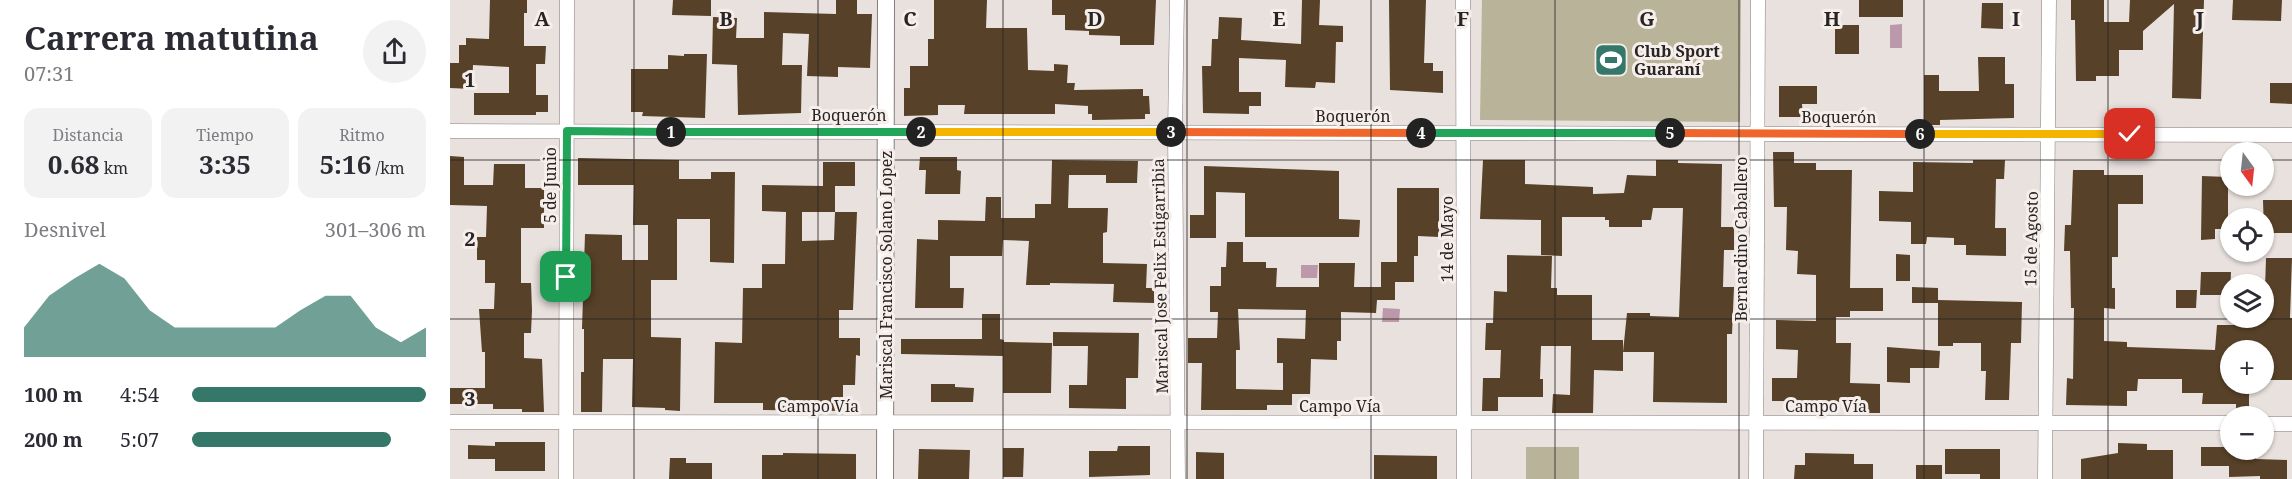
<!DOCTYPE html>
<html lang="es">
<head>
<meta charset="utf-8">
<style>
  :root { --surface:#fff; --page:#f2f2f3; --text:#2b2b33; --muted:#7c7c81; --accent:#35786a }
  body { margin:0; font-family:"Noto Serif",serif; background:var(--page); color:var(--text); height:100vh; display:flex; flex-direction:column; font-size:22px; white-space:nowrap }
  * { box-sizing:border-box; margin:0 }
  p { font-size:20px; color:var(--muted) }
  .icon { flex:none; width:33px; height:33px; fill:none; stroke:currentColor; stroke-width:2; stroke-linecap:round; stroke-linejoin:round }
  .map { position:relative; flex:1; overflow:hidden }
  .panel { display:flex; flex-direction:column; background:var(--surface); width:450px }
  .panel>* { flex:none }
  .needle { width:39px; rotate:165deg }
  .controls { position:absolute; left:1770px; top:142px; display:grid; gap:12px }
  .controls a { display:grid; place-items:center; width:54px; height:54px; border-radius:50%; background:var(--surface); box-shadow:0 2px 4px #0004; font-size:30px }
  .pin { position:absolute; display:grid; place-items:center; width:51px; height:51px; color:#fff; margin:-26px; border-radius:12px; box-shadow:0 3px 9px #0006 }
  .km { position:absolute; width:30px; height:30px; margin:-15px; border-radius:50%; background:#222; color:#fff; font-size:16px; line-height:30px; text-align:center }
  .round { display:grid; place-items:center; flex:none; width:63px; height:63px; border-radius:32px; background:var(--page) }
  .overview { display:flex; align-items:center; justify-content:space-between; height:102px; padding:0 24px }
  h1 { font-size:33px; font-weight:700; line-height:45px }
  .figures { display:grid; grid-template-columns:repeat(3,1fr); gap:9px; height:102px; padding:6px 24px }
  .figures div { display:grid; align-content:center; border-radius:15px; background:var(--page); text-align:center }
  .figures b { font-size:26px; font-weight:700 }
  .figures small { font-size:16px; font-weight:400 }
  .figures p { font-size:16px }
  .chart { height:168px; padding:12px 24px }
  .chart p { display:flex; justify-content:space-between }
  .chart svg { width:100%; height:108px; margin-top:6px; fill:var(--accent); opacity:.7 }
  ul { padding:0 24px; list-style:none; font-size:20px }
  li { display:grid; grid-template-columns:96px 72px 1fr; align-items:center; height:45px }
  li i { height:15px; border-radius:8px; background:var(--accent) }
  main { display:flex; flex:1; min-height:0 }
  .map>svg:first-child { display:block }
</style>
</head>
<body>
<main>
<section class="panel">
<div class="overview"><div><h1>Carrera matutina</h1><p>07:31</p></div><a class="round"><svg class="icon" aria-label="share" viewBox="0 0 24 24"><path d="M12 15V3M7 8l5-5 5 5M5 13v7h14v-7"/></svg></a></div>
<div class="figures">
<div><p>Distancia</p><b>0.68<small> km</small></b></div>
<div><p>Tiempo</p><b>3:35</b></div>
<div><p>Ritmo</p><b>5:16<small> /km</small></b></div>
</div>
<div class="chart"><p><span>Desnivel</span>301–306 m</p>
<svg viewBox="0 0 160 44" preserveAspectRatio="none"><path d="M0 44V32L10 19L20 12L30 6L40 12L50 25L60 32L70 32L80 32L90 32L100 32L110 25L120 19L130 19L140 32L150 38L160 32V44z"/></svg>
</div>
<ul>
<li><b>100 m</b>4:54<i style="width:100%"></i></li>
<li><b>200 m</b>5:07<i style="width:85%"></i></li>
</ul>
</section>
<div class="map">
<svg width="1842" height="479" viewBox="0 0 1842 479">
  <rect width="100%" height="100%" fill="#e8e1de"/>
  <!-- green -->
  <g fill="#b9b39a">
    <polygon points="1032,0 1291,0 1290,122 1030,120"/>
    <rect x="1076" y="447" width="53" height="32"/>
  </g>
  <!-- water -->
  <g fill="#bc99aa">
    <polygon points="1452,24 1452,48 1440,48 1440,25"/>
    <polygon points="851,265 868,265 867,278 851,278"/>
    <polygon points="933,308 950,309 949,322 932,322"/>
  </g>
  <!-- building -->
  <g fill="#574128" fill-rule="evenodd">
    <polygon points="40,0 77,0 77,13 74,13 74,46 96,46 95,64 86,64 86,95 98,95 98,112 86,112 86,115 24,115 24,93 59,93 59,67 23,65 22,89 0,88 0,63 9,63 9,45 16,45 16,38 39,39"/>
    <polygon points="223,0 261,0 261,16 222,15"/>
    <polygon points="386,0 407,0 407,14 422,14 420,68 388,67 388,77 357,76 359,34 333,33 332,65 352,65 351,113 288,115 287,65 262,64 263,17 287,18 286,38 314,38 314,12 386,14"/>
    <polygon points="484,0 537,0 536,28 577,28 578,70 604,71 604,64 618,65 617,83 625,83 624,90 693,89 693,96 699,96 700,114 695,114 695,119 642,120 642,114 638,114 638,106 605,104 605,114 514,114 515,105 488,105 488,115 454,116 454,88 460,88 460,66 478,66 478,39 484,39"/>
    <polygon points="602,0 706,0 704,45 670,45 670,36 639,35 639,31 615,30 615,15 602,15"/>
    <polygon points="852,0 870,0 869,25 893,26 893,42 886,42 885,83 866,82 865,88 835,87 836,60 789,58 789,92 811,92 811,106 799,106 799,114 753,113 752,66 761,66 762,39 768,39 769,17 792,18 791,40 851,44"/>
    <polygon points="939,0 976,0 974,63 983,63 983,71 993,71 993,93 940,90"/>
    <rect x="1409" y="0" width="44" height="17"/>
    <polygon points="1621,0 1654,0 1654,22 1679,22 1680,0 1754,0 1751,99 1722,98 1724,4 1693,31 1693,50 1669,50 1669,76 1646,76 1646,81 1626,81 1625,20 1621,20"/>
    <polygon points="1783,0 1832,0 1831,21 1782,20"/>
    <polygon points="1532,3 1553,3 1553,29 1531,28"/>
    <rect x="1385" y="25" width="24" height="29"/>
    <polygon points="234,54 257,54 255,118 192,116 193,112 181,112 181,69 218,69 218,55 234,56"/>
    <polygon points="1528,57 1555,57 1555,84 1564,84 1564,118 1490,120 1490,125 1474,125 1474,75 1489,75 1489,91 1529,91"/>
    <polygon points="1820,83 1842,83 1842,104 1820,103"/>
    <polygon points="1329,86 1367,86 1367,104 1352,104 1353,117 1329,117"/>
    <polygon points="1323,152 1344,152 1344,163 1366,163 1366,170 1402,170 1400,288 1433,288 1433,311 1400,311 1400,317 1386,317 1386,343 1401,343 1400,383 1430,384 1430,413 1400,413 1400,402 1322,401 1322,378 1347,378 1348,350 1326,349 1326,320 1366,321 1366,275 1347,274 1348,251 1336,250 1337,207 1324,207"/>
    <polygon points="0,156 14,157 14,185 43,185 44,164 75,164 75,188 94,188 94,228 71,228 71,283 81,283 82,310 81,333 74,333 74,358 92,359 94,412 72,412 72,409 43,409 43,404 0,404 0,388 35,388 35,352 32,352 29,309 44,309 45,283 35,283 35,260 27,260 27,237 36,237 37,206 0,205"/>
    <polygon points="470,157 507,157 507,170 511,171 510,194 475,194 476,170 469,170"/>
    <polygon points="128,158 229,160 229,179 261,179 261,172 285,172 284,263 260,262 260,219 227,219 227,280 201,280 201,337 231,338 230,411 215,410 215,408 182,407 183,359 153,359 152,412 131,412 131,372 134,372 134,329 132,329 135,234 172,235 172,260 198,260 198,225 183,225 184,185 128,185"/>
    <polygon points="602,160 688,161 687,183 656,183 656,175 619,175 618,208 658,208 657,232 653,233 653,263 697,264 696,288 704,288 704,303 663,302 664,284 600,283 600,285 576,285 579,241 553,240 552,256 500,256 500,288 514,288 513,308 465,308 467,239 488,240 488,220 535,221 536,197 551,197 551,218 585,218 585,204 601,204"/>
    <polygon points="1033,160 1075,160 1075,184 1143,187 1143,194 1174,193 1177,175 1206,176 1206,160 1228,160 1228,163 1272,164 1271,227 1284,227 1284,250 1274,250 1273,287 1284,287 1282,334 1277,334 1277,403 1203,402 1204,352 1173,352 1177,313 1200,313 1200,316 1229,317 1233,208 1203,208 1201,220 1192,220 1192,227 1159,227 1159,220 1155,220 1155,217 1112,217 1112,256 1091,255 1091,220 1030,219"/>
    <polygon points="1523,160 1555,160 1554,179 1546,179 1545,228 1556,228 1556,256 1516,255 1516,245 1504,245 1504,238 1477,237 1476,244 1461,244 1461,222 1429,221 1429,191 1463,192 1463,162 1523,163"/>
    <path d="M373,162h32v24h-20v26h22l-4,98h-14v28h21v18l-4,-1 -1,30h-12v26l-80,-1v-7h-49l1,-61 27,1 1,-55h19v-24h23l1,-52 -24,-1v-26l61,1zM352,212h33l-1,28 -32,1z"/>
    <polygon points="754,166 889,171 889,219 910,220 909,237 795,237 795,193 766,192 766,238 740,238 740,215 754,215"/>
    <polygon points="1623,170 1654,170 1654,175 1693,175 1693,204 1668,204 1668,257 1662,257 1662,288 1665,288 1665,309 1654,308 1654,341 1677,342 1677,347 1765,350 1767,325 1785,325 1785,318 1814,319 1816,258 1842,258 1840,318 1842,318 1842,380 1814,380 1814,351 1780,351 1780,384 1799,384 1799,410 1786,410 1786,404 1752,404 1753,393 1732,393 1732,379 1688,379 1687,391 1677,391 1677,406 1616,405 1617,378 1623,379 1624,308 1621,308 1620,251 1614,251 1615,225 1621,225"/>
    <polygon points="1752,176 1778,177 1778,229 1765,229 1765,239 1751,240"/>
    <path d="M947,188h42v49l-21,-1v20h-4v26h-19v18h-18l-1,13 -35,-1v29h-4v19l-26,-1 -1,35h-18v11h-25v5h-66l1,-47h-14v-25h29l1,-26h-8v-26h11v-19h5l1,-25h16v20h23v6h11l-1,19h43v-24h36l-1,24h27v-25h16zM788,309l68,1 -1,29 -28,-1v25h6v27l-47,-1v-39h4z"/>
    <polygon points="1813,200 1842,200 1842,233 1814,233"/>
    <polygon points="1446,254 1460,255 1460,281 1446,281"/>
    <polygon points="1057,255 1102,256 1101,288 1107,288 1107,295 1142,295 1142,340 1173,340 1173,371 1144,370 1143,413 1102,413 1103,394 1120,395 1121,346 1091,346 1090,379 1093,379 1093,397 1048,397 1048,411 1032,411 1033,378 1050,378 1051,350 1035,350 1036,323 1043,323 1044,291 1057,292"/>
    <polygon points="1751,272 1781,272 1780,295 1750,295"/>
    <polygon points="1462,287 1488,288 1488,300 1572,302 1571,343 1561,343 1559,400 1535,400 1536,371 1531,371 1531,343 1503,343 1503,346 1488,346 1488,303 1462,303"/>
    <polygon points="1726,290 1747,290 1746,308 1726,308"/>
    <polygon points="532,314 550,314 550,339 554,340 554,342 602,343 601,393 553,393 553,356 451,354 451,339 532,339"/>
    <polygon points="603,332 689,333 688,378 676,378 676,409 619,408 619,385 637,385 638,346 603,346"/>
    <polygon points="1437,347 1490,351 1489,368 1460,368 1460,383 1437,382"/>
    <polygon points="481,384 505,384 505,387 524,388 523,402 481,402"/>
    <polygon points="45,442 95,442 95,471 45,471 45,459 18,459 18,445 45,446"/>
    <polygon points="1668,443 1697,444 1697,450 1723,450 1723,479 1631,479 1631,459 1668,453"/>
    <polygon points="668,446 700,446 700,475 639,477 639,451 667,451"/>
    <polygon points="1751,447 1780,447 1780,450 1806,450 1806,459 1837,460 1837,479 1810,479 1810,476 1779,477 1779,466 1751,466"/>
    <polygon points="553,448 574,448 573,477 553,477"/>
    <polygon points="469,449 520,450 519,479 468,479"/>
    <polygon points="1495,449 1550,449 1550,479 1530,479 1530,474 1495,474"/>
    <polygon points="746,452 774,453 774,479 746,479"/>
    <polygon points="333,453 406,454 406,479 312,479 312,455 333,455"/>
    <polygon points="1355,453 1404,454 1404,464 1423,464 1423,479 1344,479 1345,465 1355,465"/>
    <polygon points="924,455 987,456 987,479 924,479"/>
    <polygon points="220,458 236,458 236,463 262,463 262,479 219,479"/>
    <rect x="1466" y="465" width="26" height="14"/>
  </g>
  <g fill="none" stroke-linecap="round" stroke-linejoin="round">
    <defs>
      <g id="minor">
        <polyline points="727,0 725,132 728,479"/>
        <polyline points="1013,0 1014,479"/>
        <polyline points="0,131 1842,135"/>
        <polyline points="0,422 1780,423"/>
        <polyline points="1814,424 1842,424"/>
        <polyline points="116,479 117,0"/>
        <polyline points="1306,479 1308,0"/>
        <polyline points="1595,479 1599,0"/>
      </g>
      <polyline id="tertiary" points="435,479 436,0"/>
    </defs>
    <!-- minor casing -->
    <use href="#minor" stroke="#847d7b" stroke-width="15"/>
    <!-- tertiary casing -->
    <use href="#tertiary" stroke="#847d7b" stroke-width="18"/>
    <!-- minor -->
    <use href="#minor" stroke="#fff" stroke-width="14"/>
    <!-- tertiary -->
    <use href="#tertiary" stroke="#fff" stroke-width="16"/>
  </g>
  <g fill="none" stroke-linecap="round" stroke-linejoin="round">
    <defs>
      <polyline id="split-1" points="116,277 117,131 221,132"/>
      <polyline id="split-2" points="221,132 471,132"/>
      <polyline id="split-3" points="471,132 721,132"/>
      <polyline id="split-4" points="721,132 971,133"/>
      <polyline id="split-5" points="971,133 1220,133"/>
      <polyline id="split-6" points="1220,133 1470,134"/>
      <polyline id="split-7" points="1470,134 1680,134"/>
    </defs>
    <!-- split-1 casing -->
    <use href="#split-1" stroke="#fff" stroke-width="12"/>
    <!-- split-2 casing -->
    <use href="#split-2" stroke="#fff" stroke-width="12"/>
    <!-- split-3 casing -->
    <use href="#split-3" stroke="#fff" stroke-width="12"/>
    <!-- split-4 casing -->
    <use href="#split-4" stroke="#fff" stroke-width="12"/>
    <!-- split-5 casing -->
    <use href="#split-5" stroke="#fff" stroke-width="12"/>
    <!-- split-6 casing -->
    <use href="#split-6" stroke="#fff" stroke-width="12"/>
    <!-- split-7 casing -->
    <use href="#split-7" stroke="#fff" stroke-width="12"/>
    <!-- split-1 -->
    <use href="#split-1" stroke="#22a559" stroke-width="8"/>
    <!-- split-2 -->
    <use href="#split-2" stroke="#22a559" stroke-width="8"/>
    <!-- split-3 -->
    <use href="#split-3" stroke="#f5b400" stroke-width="8"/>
    <!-- split-4 -->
    <use href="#split-4" stroke="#f0652b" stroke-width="8"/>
    <!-- split-5 -->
    <use href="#split-5" stroke="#22a559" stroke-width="8"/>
    <!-- split-6 -->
    <use href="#split-6" stroke="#f0652b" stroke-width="8"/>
    <!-- split-7 -->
    <use href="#split-7" stroke="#f5b400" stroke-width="8"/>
  </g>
  <!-- grid -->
  <path fill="none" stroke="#282524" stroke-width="1.5" stroke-opacity="0.55" d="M184,0v479M368,0v479M553,0v479M737,0v479M921,0v479M1105,0v479M1289,0v479M1474,0v479M1658,0v479M0,160h1780M1814,160h28M0,319h1842"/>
  <!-- icons -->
  <defs>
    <symbol id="stadium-square" viewBox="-11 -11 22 22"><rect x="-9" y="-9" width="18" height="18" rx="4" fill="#35786a" stroke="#f5eeeb"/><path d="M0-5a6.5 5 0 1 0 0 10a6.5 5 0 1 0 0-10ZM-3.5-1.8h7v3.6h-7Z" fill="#fff"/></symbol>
  </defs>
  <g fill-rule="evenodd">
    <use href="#stadium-square" x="1142" y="41" width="38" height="38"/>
  </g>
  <g text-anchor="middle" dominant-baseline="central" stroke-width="6" stroke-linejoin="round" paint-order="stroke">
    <!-- poi labels -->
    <g font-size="16" font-weight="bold" fill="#282524" stroke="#f5eeeb" text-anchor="start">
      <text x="1184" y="51">Club Sport<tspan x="1184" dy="18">Guaraní</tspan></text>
    </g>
    <!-- street labels -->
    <g font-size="16" fill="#282524" stroke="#f5eeeb">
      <text x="399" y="115">Boquerón</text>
      <text x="903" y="116">Boquerón</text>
      <text x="1389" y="117">Boquerón</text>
      <text transform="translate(100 185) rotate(-90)">5 de Junio</text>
      <text transform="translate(997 239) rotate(-90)">14 de Mayo</text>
      <text transform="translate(1291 239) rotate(-90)">Bernardino Caballero</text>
      <text transform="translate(1581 239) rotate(-89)">15 de Agosto</text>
      <text transform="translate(436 275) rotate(-90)">Mariscal Francisco Solano Lopez</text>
      <text transform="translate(710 276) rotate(-91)">Mariscal Jose Felix Estigarribia</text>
      <text x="368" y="406">Campo Vía</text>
      <text x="890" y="406">Campo Vía</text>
      <text x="1376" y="406">Campo Vía</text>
    </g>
  </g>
  <g font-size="20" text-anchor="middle" font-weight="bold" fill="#282524" stroke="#f5eeeb" stroke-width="6" stroke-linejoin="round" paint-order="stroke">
    <text x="92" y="26">A</text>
    <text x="276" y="26">B</text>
    <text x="460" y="26">C</text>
    <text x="645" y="26">D</text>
    <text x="829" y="26">E</text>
    <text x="1013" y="26">F</text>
    <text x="1197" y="26">G</text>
    <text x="1382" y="26">H</text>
    <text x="1566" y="26">I</text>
    <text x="1750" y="26">J</text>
    <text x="20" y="87">1</text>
    <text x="20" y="246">2</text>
    <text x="20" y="406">3</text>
  </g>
</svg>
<div class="controls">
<a><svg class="needle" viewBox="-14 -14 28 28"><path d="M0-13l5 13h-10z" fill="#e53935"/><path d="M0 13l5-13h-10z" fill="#7c7c81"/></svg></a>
<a><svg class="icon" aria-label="locate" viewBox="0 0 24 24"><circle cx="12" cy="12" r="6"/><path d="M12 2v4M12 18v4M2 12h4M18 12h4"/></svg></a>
<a><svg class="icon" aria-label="layers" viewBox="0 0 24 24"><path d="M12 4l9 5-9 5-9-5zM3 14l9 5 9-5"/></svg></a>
<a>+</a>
<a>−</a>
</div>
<div class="pin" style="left:116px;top:277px;background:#1e9e55"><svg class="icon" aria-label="arrive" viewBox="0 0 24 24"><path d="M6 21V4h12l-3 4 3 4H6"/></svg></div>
<div class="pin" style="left:1680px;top:134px;background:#d93025"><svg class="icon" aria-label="check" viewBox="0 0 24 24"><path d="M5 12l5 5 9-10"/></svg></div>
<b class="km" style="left:221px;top:132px">1</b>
<b class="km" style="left:471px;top:132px">2</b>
<b class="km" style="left:721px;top:132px">3</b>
<b class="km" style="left:971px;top:133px">4</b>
<b class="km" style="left:1220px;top:133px">5</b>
<b class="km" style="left:1470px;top:134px">6</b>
</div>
</main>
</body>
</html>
